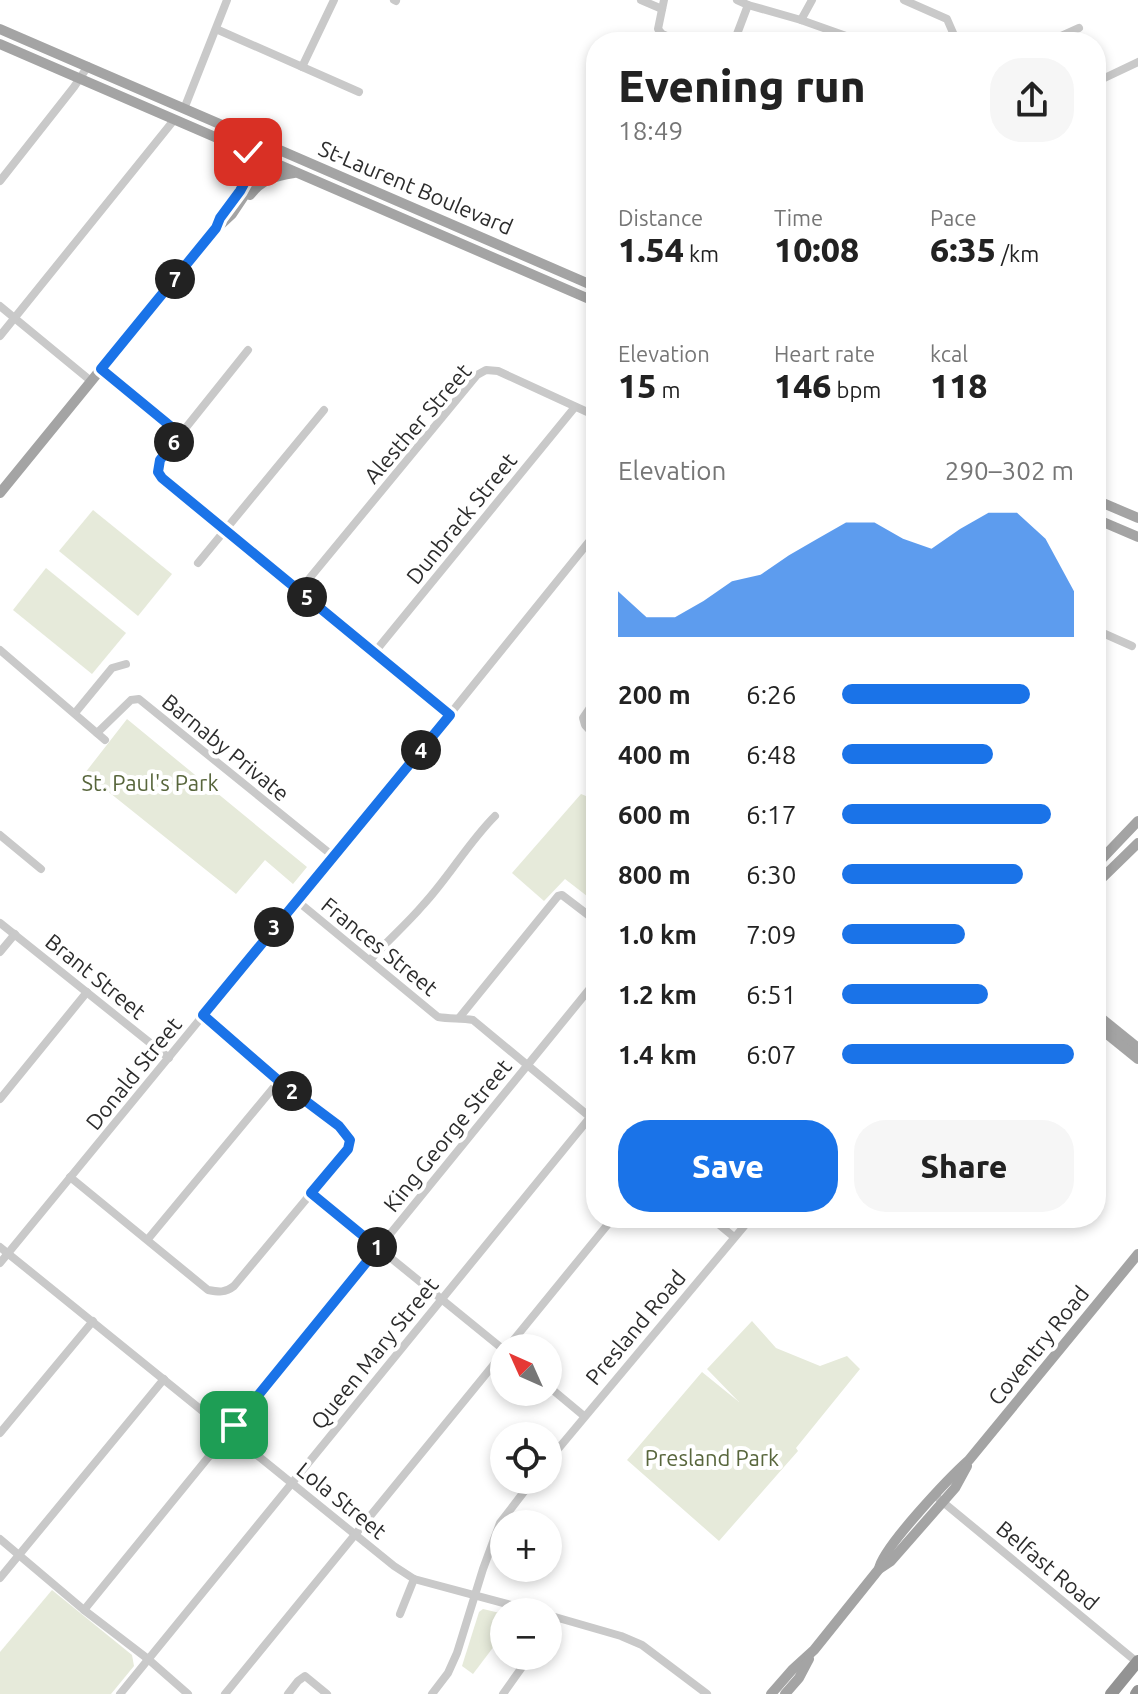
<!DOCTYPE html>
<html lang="en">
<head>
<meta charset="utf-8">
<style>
  :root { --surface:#fff; --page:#f6f6f6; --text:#222; --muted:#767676; --accent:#1a73e8 }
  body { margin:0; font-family:Ubuntu,sans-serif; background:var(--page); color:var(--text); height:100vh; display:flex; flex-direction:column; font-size:30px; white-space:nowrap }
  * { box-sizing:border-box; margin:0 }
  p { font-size:26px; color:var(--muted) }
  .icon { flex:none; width:44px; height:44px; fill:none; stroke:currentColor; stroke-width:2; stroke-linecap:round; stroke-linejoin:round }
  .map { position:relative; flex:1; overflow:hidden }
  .drawer { position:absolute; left:586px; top:32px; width:520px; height:1196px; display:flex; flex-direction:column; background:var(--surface); border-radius:32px; box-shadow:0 4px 12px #0003 }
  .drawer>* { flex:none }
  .needle { width:52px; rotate:315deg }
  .buttons { position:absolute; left:490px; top:1334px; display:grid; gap:16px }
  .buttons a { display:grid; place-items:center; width:72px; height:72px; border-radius:50%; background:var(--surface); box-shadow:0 4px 12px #0003; font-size:40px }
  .pin { position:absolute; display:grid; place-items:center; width:68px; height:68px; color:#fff; margin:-34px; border-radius:16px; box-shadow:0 4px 12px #0006 }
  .km { position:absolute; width:40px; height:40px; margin:-20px; border-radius:50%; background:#222; color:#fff; font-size:22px; line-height:40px; text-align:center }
  .round { display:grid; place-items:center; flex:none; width:84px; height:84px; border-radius:32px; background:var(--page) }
  .overview { display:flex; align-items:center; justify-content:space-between; height:136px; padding:0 32px }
  h1 { font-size:44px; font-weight:800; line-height:60px }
  .metrics { display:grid; grid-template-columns:repeat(3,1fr); gap:12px; height:136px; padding:8px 32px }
  .metrics div { display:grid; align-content:center }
  .metrics b { font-size:34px; font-weight:800 }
  .metrics small { font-size:22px; font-weight:400 }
  .metrics p { font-size:22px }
  .chart { height:224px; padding:16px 32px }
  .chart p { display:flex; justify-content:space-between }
  .chart svg { width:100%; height:144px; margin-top:8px; fill:var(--accent); opacity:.7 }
  .primary-button { display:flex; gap:16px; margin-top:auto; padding:16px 32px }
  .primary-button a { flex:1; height:92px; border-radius:32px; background:var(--accent); color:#fff; font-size:32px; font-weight:800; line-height:92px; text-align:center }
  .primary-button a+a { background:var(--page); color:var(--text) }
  ul { padding:0 32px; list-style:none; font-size:26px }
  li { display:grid; grid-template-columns:128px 96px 1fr; align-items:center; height:60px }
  li i { height:20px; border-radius:10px; background:var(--accent) }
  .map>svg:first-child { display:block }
</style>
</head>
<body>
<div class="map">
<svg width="1138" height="1694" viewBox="0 0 1138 1694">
  <rect width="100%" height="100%" fill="#fff"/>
  <!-- green -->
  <g fill="#e6eada">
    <polygon points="93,510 172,574 138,616 59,551"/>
    <polygon points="46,568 126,633 92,674 13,610"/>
    <polygon points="127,719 307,867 293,884 265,860 236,894 85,773"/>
    <polygon points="581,794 596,800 596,903 565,879 544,901 512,873"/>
    <polygon points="752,1321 776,1348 820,1366 847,1356 860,1369 796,1448 798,1451 719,1541 627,1460 702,1372 739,1402 707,1369"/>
    <polygon points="52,1590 132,1655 134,1666 111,1694 0,1694 0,1652"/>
    <polygon points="483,1609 504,1614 504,1633 473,1674 462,1666 479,1612"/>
  </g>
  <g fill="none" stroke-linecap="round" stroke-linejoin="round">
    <!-- minor -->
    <g stroke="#c9c9c9" stroke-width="8">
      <polyline points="394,0 396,1"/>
      <polyline points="641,0 662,9"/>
      <polyline points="664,0 658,29 662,34 681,42"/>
      <polyline points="737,0 748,5 801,20 863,42"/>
      <polyline points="904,0 947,19 957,42"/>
      <polyline points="801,20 812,0"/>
      <polyline points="216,29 359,92"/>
      <polyline points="734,42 748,5"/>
      <polyline points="1048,42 1079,28"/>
      <polyline points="302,67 334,0"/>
      <polyline points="1096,82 1138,62"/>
      <polyline points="184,109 227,0"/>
      <polyline points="0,181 74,87 88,66"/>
      <polyline points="0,306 91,381"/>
      <polyline points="0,336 174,120"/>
      <polyline points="248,350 160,460 158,472 162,478 450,715"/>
      <polyline points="101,369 180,434"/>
      <polyline points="198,563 324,410"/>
      <polyline points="299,591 477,375 486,370 498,371 596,416"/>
      <polyline points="1096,630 1132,646"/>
      <polyline points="0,650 105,740"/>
      <polyline points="374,653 575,407"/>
      <polyline points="596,699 583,718 585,725 596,737"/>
      <polyline points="75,713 112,668 126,664"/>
      <polyline points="97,733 131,700 139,699 333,856"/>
      <polyline points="0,835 41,869"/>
      <path d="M296,900l142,117c12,2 23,1 35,3l123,102"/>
      <polyline points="0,923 169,1058"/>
      <polyline points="0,952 15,934"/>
      <path d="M370,960c17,-19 36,-35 53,-55 26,-28 45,-62 72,-89"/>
      <polyline points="459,1018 558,896 562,895 596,921"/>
      <polyline points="0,1099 87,992"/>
      <path d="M70,1177l138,113c11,2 17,3 26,-4l114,-137 2,-9 -11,-14 -60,-45 -76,-66"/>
      <polyline points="311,1193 504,1350"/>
      <polyline points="711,1218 734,1237"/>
      <polyline points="148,1239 279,1081"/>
      <polyline points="0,1247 394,1566 414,1579 537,1612"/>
      <polyline points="0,1263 438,729 596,533"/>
      <polyline points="507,1348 613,1218"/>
      <polyline points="548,1386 584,1416"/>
      <polyline points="0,1433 93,1321"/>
      <polyline points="548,1461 751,1218"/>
      <polyline points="938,1498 1138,1663"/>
      <polyline points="0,1539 84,1610 148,1659 188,1694"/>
      <polyline points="0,1578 164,1379"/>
      <polyline points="84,1610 596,981"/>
      <polyline points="400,1614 414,1579"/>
      <polyline points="548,1615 621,1636 642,1645 707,1694"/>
      <polyline points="548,1630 556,1618"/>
      <polyline points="120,1694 596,1110"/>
      <polyline points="225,1694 504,1352"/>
      <polyline points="288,1694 298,1681 305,1676 327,1694"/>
      <polyline points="432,1694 448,1673 457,1653 483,1569 500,1523 533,1480"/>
      <polyline points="503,1694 530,1656"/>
    </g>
    <!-- major -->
    <g stroke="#a4a4a4" stroke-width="10">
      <polyline points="0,29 596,287"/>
      <polyline points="0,44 596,302"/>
      <polyline points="220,143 239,165 241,187"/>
      <path d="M250,195c12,-16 25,-19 44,-22"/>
      <polyline points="218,227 232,214 250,187"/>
      <polyline points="0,493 216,228 220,218 240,191 262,152"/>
      <polyline points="1096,500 1138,518"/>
      <polyline points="1096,519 1138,537"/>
      <polyline points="1096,865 1138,821"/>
      <polyline points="1096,884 1138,843"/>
      <polyline points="1096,1014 1138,1048"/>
      <polyline points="1096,1025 1138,1059"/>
      <path d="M879,1569c3,-21 72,-93 90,-109l169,-206"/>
      <polyline points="771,1694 792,1670 814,1650 879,1569 891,1561 955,1488 967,1466"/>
      <polyline points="785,1694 799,1678 809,1659"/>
    </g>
    <!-- highway -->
    <g stroke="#939393" stroke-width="12">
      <polyline points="1111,1694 1138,1661"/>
      <polyline points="1136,1694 1138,1691"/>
    </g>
  </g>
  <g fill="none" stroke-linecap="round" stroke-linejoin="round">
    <defs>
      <polyline id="route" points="234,1425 378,1248 311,1193 348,1149 350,1140 339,1126 279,1081 203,1015 450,715 162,478 158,472 160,460 180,434 101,369 216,228 220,218 240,191 259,156 248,152"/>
    </defs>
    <!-- route casing -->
    <use href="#route" stroke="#fff" stroke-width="16"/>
    <!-- route -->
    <use href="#route" stroke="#1a73e8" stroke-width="10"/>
  </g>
  <g text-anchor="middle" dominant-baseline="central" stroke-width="8" stroke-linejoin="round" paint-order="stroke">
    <!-- street labels -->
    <g font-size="22" fill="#2c2c2c" stroke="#fff">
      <text transform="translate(416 187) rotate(23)">St-Laurent Boulevard</text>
      <text transform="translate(417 423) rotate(-49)">Alesther Street</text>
      <text transform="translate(461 518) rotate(-51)">Dunbrack Street</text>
      <text transform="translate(226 747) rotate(39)">Barnaby Private</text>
      <text transform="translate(380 946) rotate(39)">Frances Street</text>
      <text transform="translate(96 976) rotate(39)">Brant Street</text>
      <text transform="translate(133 1073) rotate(-51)">Donald Street</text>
      <text transform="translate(447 1135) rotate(-51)">King George Street</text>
      <text transform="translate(635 1327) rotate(-50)">Presland Road</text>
      <text transform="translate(1038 1345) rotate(-51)">Coventry Road</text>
      <text transform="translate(374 1353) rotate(-51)">Queen Mary Street</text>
      <text transform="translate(342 1500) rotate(39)">Lola Street</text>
      <text transform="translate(1048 1565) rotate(40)">Belfast Road</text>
    </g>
    <!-- park labels -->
    <g font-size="22" fill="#58663c" stroke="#fff">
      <text x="150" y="782">St. Paul's Park</text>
      <text x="712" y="1457">Presland Park</text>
    </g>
  </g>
</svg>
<div class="buttons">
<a><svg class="needle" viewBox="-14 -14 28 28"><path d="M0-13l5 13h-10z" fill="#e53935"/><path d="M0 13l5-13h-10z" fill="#767676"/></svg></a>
<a><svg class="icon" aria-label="locate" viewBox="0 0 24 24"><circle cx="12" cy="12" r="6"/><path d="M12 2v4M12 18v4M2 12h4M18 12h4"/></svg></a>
<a>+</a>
<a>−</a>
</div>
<div class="pin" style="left:234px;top:1425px;background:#1e9e55"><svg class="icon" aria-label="arrive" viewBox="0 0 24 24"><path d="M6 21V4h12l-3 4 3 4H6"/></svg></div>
<div class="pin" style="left:248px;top:152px;background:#d93025"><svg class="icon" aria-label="check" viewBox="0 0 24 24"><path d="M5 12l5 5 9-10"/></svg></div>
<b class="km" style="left:377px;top:1247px">1</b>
<b class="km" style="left:292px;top:1091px">2</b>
<b class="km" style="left:274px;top:927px">3</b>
<b class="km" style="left:421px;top:750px">4</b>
<b class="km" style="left:307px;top:597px">5</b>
<b class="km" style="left:174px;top:442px">6</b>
<b class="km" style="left:175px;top:279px">7</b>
<section class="drawer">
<div class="overview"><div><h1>Evening run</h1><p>18:49</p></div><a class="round"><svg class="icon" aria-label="share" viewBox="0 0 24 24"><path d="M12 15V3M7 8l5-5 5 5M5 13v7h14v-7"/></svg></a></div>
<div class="metrics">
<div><p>Distance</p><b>1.54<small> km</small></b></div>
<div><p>Time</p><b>10:08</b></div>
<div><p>Pace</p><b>6:35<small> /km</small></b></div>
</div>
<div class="metrics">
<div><p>Elevation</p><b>15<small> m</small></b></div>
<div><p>Heart rate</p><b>146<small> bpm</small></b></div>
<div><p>kcal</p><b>118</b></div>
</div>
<div class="chart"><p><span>Elevation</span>290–302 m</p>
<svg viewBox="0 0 160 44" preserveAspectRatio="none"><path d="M0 44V30L10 38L20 38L30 33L40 27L50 25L60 19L70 14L80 9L90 9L100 14L110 17L120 11L130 6L140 6L150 14L160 30V44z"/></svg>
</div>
<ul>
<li><b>200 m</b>6:26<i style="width:81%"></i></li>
<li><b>400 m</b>6:48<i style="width:65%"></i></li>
<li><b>600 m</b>6:17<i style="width:90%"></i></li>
<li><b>800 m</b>6:30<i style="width:78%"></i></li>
<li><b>1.0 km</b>7:09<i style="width:53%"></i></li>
<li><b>1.2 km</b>6:51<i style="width:63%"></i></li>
<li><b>1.4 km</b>6:07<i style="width:100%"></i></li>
</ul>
<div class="primary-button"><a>Save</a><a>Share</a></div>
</section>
</div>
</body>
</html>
